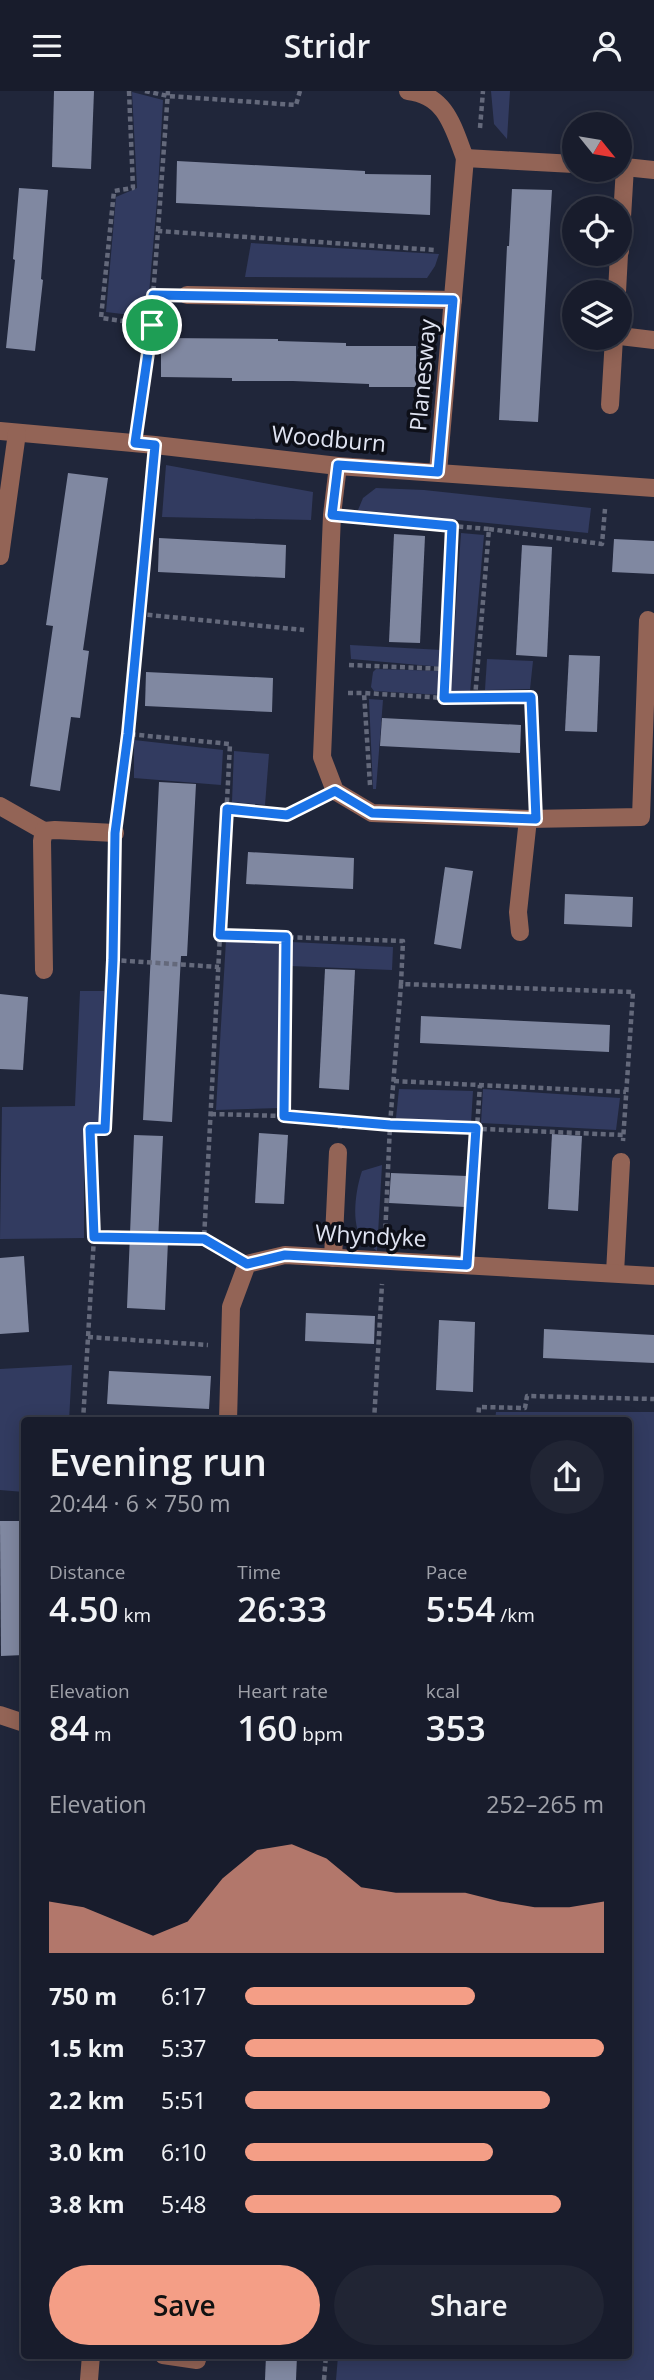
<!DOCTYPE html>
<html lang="en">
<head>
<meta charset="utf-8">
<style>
  :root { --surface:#181c2c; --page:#212534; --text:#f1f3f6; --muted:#9fa1a9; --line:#363a48; --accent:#f49e86 }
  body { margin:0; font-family:"Open Sans",sans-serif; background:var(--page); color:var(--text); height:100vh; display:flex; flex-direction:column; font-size:26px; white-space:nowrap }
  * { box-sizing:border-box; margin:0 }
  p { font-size:23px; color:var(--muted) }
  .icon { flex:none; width:38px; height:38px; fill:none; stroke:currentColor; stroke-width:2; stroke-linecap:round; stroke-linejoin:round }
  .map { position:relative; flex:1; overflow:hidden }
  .details { position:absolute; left:21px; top:1326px; width:611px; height:942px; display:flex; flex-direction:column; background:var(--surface); border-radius:7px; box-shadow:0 4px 18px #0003,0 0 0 2px var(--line) }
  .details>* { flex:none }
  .needle { width:46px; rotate:120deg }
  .controls { position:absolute; left:562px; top:21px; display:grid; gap:14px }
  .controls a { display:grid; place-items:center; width:70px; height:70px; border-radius:50%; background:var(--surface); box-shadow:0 4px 18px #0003,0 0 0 2px var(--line); font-size:35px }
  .pin { position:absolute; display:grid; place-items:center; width:60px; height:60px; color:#fff; margin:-30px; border:4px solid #fff; border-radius:50%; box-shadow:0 2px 7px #0007 }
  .round { display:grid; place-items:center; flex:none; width:74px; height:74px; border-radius:37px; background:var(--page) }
  .head { display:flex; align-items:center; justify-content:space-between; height:119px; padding:0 28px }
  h1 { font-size:38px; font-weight:600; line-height:52px }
  .stats { display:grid; grid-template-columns:repeat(3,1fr); gap:10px; height:119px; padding:7px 28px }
  .stats div { display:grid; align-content:center }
  .stats b { font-size:35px; font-weight:600 }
  .stats small { font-size:19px; font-weight:400 }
  .stats p { font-size:19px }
  .chart { height:196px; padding:14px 28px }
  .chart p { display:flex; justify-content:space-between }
  .chart svg { width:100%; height:126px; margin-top:7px; fill:var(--accent); opacity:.7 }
  .button { display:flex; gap:14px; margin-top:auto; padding:14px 28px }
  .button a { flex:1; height:80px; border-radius:42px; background:var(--accent); color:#111; font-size:28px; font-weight:600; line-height:80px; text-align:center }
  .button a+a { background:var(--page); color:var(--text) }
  ul { padding:0 28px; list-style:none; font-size:23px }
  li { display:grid; grid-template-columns:112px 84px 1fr; align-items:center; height:52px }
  li i { height:18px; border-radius:9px; background:var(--accent) }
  header { display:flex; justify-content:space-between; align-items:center; height:91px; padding:0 28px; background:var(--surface); font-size:32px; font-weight:600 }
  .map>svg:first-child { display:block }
</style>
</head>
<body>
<header><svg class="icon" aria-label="menu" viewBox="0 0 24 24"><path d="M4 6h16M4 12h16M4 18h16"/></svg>Stridr<svg class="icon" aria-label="person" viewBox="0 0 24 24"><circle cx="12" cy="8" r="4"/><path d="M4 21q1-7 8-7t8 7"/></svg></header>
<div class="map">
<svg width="654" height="2289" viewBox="0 0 654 2289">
  <rect width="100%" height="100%" fill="#20263a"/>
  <!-- green -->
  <g fill="#323b60">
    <polygon points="491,0 510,0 507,48 494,33"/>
    <polygon points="132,1 163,9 158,98 147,226 106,221 116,106 137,97"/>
    <polygon points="251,152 439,163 435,175 427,187 245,186"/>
    <polygon points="166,374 313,401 311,429 162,426"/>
    <polygon points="376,397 424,399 591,417 588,442 358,419 363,407"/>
    <polygon points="461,442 484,444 470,602 450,603"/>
    <polygon points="350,554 442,559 442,576 351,568"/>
    <polygon points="487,568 533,570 530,598 485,599"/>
    <polygon points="376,578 442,580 441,604 374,600 371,596 373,581"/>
    <polygon points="369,608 383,609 376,698 373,698"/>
    <polygon points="134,649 223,659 221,694 134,687"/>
    <polygon points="234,660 269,663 265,714 232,711"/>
    <polygon points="226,849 280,852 280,1017 216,1019"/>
    <polygon points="291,851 393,856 392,879 290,875"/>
    <polygon points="80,900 104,900 101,1032 84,1033 84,1147 0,1148 2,1016 75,1015"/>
    <polygon points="399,998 473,1000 471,1032 396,1027"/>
    <polygon points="483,998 620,1007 616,1039 481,1032"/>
    <path d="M382,1074l-5,86c-4,-4 -10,-7 -14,-11 -13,-15 -7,-52 -1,-69z"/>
    <polygon points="72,1274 69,1330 24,1330 24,1401 0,1399 0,1278"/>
    <polygon points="496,1321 654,1321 654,2289 336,2289 338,2265 628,2264 628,1330 495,1330"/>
  </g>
  <!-- building -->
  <g fill="#8088a1">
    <polygon points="54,0 94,0 91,78 52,76"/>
    <polygon points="177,70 365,80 365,83 431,84 430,124 176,112"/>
    <polygon points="19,97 48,99 41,188 43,189 35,260 6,257 15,169 13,168"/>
    <polygon points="512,98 552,99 538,331 499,329 507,155 509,155"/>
    <polygon points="161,247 278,248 278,250 346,252 346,255 416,255 416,296 369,296 369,293 293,290 232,290 232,287 161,286"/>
    <polygon points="68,382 108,387 83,559 89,560 80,627 71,626 60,700 30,695 53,535 46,534"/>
    <polygon points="394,443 425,445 420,552 389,551"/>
    <polygon points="159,447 286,454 285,487 158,481"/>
    <polygon points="614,448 654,450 654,483 612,481"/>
    <polygon points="522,454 552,456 547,566 516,564"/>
    <polygon points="569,564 600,565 597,641 565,640"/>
    <polygon points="146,581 273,587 272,621 145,615"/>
    <polygon points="382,627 521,634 520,662 380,655"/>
    <polygon points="159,691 196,693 187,865 181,865 172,1031 143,1029"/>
    <polygon points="248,761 354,767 353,798 246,793"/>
    <polygon points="445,776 473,780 461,858 434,853"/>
    <polygon points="565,803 633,806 632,836 564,833"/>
    <polygon points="325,878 355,879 349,999 319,997"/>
    <polygon points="0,903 28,906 23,979 0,978"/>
    <polygon points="421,925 610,934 609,961 420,952"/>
    <polygon points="259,1042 288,1044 284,1113 255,1112"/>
    <polygon points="552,1043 582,1045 578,1120 548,1118"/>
    <polygon points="134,1044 163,1045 158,1150 168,1150 165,1219 127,1217"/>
    <polygon points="391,1082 467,1085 465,1116 389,1112"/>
    <polygon points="24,1165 29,1241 0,1243 0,1167"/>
    <polygon points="306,1222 375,1225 374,1253 305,1250"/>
    <polygon points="439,1229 475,1231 473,1301 436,1299"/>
    <polygon points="544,1238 654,1244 654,1272 543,1267"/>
    <polygon points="109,1280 211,1285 209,1318 107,1313"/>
    <polygon points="0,1430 24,1430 24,1564 1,1565"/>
    <polygon points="266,2264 297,2264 296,2289 265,2289"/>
  </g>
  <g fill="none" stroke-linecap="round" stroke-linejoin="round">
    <!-- path -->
    <g stroke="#64697b" stroke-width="4.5" stroke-dasharray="5 3.5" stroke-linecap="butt">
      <polyline points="129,0 133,97 114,100 101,227 152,234 138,330"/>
      <polyline points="145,0 168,5 296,14 300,0"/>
      <polyline points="480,37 483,0"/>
      <polyline points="158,140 168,0"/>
      <polyline points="166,204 153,204 158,140 435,159"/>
      <polyline points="152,234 153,204"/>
      <polyline points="153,375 128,643 230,653 204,1148 228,1162"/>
      <polyline points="355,426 452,435"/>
      <polyline points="489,438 602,453 605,418"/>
      <polyline points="139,523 304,539"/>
      <polyline points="349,574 446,578"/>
      <polyline points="348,602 364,602"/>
      <polyline points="444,607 452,435 489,438 475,607"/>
      <polyline points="370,694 364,602 444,607 531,606 535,706"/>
      <polyline points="118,718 128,643"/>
      <polyline points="227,718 287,724 315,710"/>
      <polyline points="221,844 403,850 401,893 633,901 623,1050"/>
      <polyline points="286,846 284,1025 340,1030 340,1038"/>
      <polyline points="113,869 219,876"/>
      <polyline points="394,990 626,1001"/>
      <polyline points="211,1023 284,1025"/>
      <polyline points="340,1030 390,1034 401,893"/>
      <polyline points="94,1146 91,1038 105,1038 113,869 114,765"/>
      <polyline points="385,1146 390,1034 623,1044"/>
      <polyline points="469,1150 480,994"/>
      <polyline points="88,1246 208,1254"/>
      <polyline points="83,1330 94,1146 204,1148"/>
      <polyline points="374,1330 382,1193"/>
      <polyline points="478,1330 479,1316 525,1317 527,1305 654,1308"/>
      <polyline points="324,2289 326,2264"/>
    </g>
    <!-- minor -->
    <g stroke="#936456" stroke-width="18">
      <path d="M408,0c38,4 45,36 57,67"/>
      <polyline points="620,76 625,76 620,160"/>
      <polyline points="625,76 654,79"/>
      <polyline points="617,201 619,163"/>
      <polyline points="187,204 453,209"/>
      <polyline points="620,245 654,249"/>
      <polyline points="610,314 614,247"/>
      <polyline points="0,340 155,354 338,375 654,397"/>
      <polyline points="338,375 332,424 322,666 335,700 372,722 528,728 641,726 648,529"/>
      <polyline points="438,381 465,67 574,73"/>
      <polyline points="0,465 17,342"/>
      <polyline points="0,715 44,740"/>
      <polyline points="520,841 518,821 528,728"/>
      <polyline points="44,879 42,750 44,740 55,739 115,742"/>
      <polyline points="333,1167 338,1061"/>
      <polyline points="615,1182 621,1071"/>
      <polyline points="228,1330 231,1216 247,1173 285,1164 654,1185"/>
      <polyline points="0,1624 24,1632"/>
      <polyline points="163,2264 197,2269"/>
      <polyline points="89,2289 91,2264"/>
    </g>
  </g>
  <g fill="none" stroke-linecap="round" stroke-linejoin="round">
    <defs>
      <polygon id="route" points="153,204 453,209 438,381 338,374 332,424 452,435 444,607 531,606 536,728 372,722 335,700 287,724 227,718 220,844 286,846 284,1025 390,1034 476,1037 467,1174 285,1164 247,1173 204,1148 94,1146 90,1038 105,1038 113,869 115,742 128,643 155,354 135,352 152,234"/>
    </defs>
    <!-- route casing -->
    <use href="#route" stroke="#fff" stroke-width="14"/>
    <!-- route -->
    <use href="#route" stroke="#1a73e8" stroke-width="9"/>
  </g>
  <g text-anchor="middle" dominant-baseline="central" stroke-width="7" stroke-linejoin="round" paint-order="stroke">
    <!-- street labels -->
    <g font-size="23" fill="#e0e4f2" stroke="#0d0f18">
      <text transform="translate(422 284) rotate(-85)">Planesway</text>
      <text transform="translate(329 347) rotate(5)">Woodburn</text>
      <text transform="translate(371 1144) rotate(3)">Whyndyke</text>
    </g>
  </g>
</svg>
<div class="controls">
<a><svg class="needle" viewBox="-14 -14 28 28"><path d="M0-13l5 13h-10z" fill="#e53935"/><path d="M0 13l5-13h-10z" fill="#9fa1a9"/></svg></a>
<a><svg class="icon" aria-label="locate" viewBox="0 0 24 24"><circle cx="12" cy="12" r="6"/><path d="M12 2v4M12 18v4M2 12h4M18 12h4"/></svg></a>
<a><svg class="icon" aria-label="layers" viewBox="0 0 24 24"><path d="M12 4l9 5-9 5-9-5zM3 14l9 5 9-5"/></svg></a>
</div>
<div class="pin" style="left:152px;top:234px;background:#1e9e55"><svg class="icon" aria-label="arrive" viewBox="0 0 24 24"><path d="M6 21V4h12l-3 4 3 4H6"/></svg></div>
<section class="details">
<div class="head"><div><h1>Evening run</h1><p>20:44 · 6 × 750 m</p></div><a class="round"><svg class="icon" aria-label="share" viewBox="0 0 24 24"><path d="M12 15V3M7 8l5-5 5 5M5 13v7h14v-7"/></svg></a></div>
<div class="stats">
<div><p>Distance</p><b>4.50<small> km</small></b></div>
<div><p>Time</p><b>26:33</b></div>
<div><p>Pace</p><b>5:54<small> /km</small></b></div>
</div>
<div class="stats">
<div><p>Elevation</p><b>84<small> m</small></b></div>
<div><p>Heart rate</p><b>160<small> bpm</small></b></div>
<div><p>kcal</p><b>353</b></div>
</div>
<div class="chart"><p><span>Elevation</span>252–265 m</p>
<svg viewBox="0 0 160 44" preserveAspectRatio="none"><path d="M0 44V26L10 28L20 33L30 38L40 33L50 18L60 8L70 6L80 11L90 21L100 23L110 23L120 23L130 26L140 28L150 28L160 26V44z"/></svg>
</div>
<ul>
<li><b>750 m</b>6:17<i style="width:64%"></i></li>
<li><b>1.5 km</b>5:37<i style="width:100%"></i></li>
<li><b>2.2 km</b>5:51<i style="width:85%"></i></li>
<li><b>3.0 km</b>6:10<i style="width:69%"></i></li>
<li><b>3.8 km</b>5:48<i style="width:88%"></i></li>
</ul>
<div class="button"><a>Save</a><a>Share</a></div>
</section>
</div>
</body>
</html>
